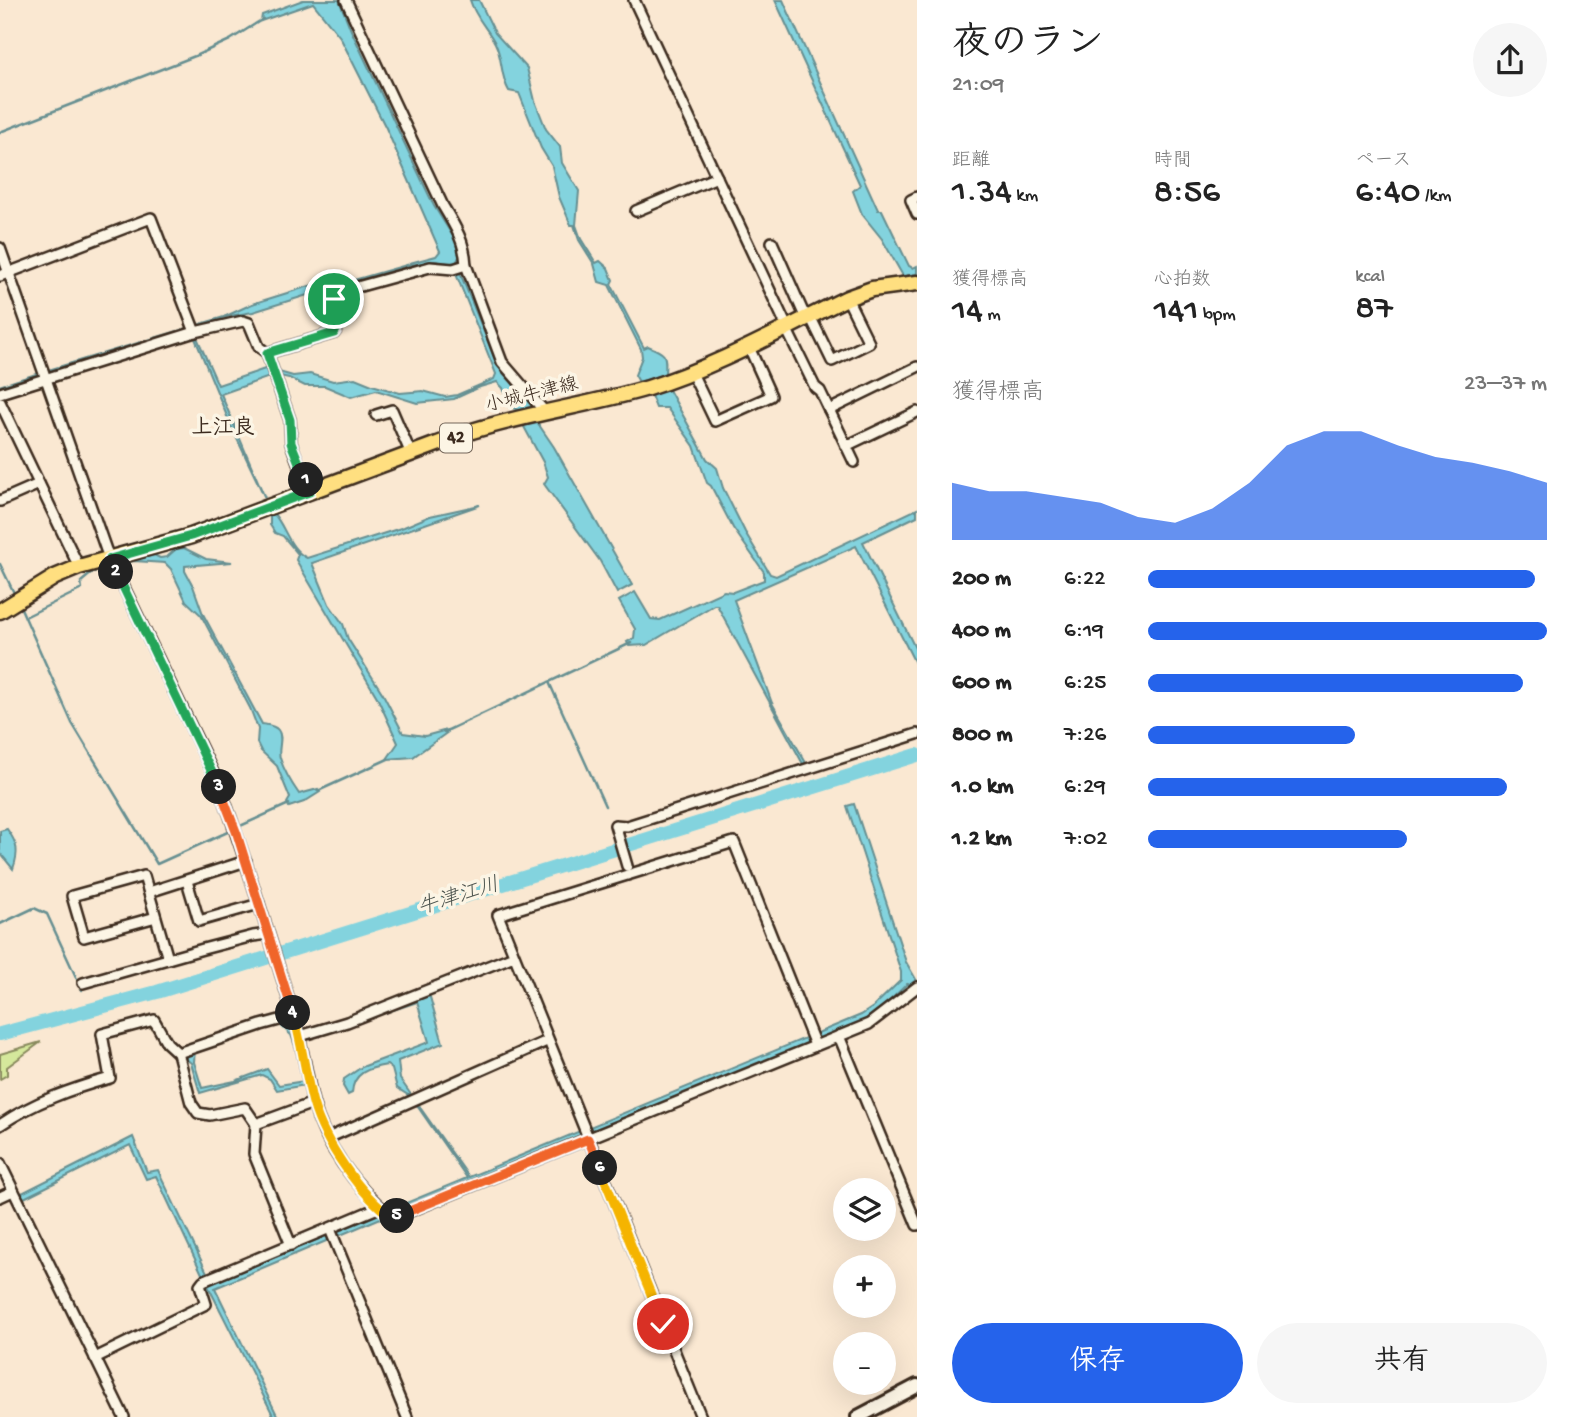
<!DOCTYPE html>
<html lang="ja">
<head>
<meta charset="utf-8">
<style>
  :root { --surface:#fff; --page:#f6f6f6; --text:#222; --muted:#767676; --accent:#2563eb }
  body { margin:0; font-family:"Gochi Hand","Klee One",sans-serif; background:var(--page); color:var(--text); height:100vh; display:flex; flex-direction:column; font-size:26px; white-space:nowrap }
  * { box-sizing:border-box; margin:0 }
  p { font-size:23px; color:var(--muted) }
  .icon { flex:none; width:38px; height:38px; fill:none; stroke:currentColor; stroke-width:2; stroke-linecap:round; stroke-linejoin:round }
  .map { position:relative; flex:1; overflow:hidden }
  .side { display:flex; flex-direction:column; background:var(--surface); width:665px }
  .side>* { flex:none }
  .tools { position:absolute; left:833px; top:1178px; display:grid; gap:14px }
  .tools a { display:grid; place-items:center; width:63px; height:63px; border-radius:50%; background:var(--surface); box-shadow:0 7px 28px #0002; font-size:35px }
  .pin { position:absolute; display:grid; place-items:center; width:60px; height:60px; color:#fff; margin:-30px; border:4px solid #fff; border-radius:50%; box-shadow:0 2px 7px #0007 }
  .km { position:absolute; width:35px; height:35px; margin:-18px; border-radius:50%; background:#222; color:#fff; font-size:19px; line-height:35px; text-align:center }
  .round { display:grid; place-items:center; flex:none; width:74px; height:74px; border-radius:37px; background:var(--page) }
  .overview { display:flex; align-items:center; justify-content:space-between; height:119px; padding:0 35px }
  h1 { font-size:38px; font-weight:600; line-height:52px }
  .stats { display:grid; grid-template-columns:repeat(3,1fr); gap:10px; height:119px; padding:7px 35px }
  .stats div { display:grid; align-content:center }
  .stats b { font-size:35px; font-weight:600 }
  .stats small { font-size:19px; font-weight:400 }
  .stats p { font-size:19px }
  .chart { height:196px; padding:14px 35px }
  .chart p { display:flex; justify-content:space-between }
  .chart svg { width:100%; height:126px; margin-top:7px; fill:var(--accent); opacity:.7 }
  .cta { display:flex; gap:14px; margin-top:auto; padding:14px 35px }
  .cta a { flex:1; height:80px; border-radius:42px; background:var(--accent); color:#fff; font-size:28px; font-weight:600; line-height:80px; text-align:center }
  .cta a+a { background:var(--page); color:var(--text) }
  ul { padding:0 35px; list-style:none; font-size:23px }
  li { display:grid; grid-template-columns:112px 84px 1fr; align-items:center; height:52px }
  li i { height:18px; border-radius:9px; background:var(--accent) }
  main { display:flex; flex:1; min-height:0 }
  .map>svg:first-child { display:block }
</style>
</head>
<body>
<main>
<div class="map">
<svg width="917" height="1417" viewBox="0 0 917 1417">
  <rect width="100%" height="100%" fill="#fae8d2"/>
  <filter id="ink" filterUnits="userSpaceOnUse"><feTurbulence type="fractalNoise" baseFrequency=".0143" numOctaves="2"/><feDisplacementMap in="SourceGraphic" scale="14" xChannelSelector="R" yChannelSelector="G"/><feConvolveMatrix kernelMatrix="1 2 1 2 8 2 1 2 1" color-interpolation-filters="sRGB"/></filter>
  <g filter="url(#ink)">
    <!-- green -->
    <polygon fill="#d5e89c" stroke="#88895d" stroke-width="2" points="41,1042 7,1067 7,1075 0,1079 0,1054"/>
    <!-- water -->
    <g fill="#83d3de" stroke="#668f91" stroke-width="2">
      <polygon points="303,0 339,0 351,30 434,206 459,246 459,257 456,263 495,359 502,372 533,406 519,410 509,407 503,388 497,382 480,387 454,399 417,403 376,390 351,397 325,386 305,386 289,378 275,375 221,394 265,498 231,426 194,336 196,335 218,385 265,369 268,372 279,372 293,376 310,374 333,381 355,378 372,385 400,393 423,391 445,397 457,395 494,379 496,374 456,274 458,273 455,264 434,261 411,265 410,263 436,256 440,251 386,128 340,37 313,3 261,21 262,15"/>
      <path d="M470,0h9l16,33 32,35 8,33 11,28 14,18 2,16 17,28 -3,34 5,14 15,24 4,-2 8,7 5,12 -2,4 33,64 4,-2c19,8 18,8 17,28l-26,8 -4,-7 7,-18 -1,-8 -32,-64 -10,-3 -5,-18 -15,-24 -5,-15h-3l-12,-28 -7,-31 -11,-18 -22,-55 -10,-2c-9,-15 -6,-33 -14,-48 -8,-15 -20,-26 -25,-43z"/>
      <polygon points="775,0 783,0 878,210 882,210 909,266 913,268 917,266 917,274 903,276 882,239 862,214 853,191 860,185"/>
      <polygon points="319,283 336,285 327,293 317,292 253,312 224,317 252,304"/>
      <polygon points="668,388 707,459 717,468 723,488 745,532 770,574 776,576 917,509 917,516 863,542 917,652 917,667 856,546 734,600 772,703 806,763 803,764 717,605 714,605 646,645 629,646 627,642 634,638 635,629 619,601 635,592 651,619 660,620 724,591 733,592 764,580 764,572 733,528 711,486 707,483 694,446 667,408 656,408 650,393"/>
      <polygon points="537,422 554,447 632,585 617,593 600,561 544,484 548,477 543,462 523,425"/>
      <path d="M480,505l-168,58 17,41 14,20 5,15 35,55 20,39 22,3 22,-6 1,2 -35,25 -26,2 11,-16 -21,-46 -81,-137 2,-6 -15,-18 -8,-3 -5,-8v-10l4,-1c12,14 15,35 33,44l97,-31 26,-11z"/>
      <path d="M184,548l22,11 26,3 -47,4v5l8,15 10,28 59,110c5,1 12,1 16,6 6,8 -1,19 2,28 4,13 12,26 19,36l19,-5 2,3 -16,10 -15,5 -2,-4 3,-5 -13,-32 -16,-15 -4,-8 1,-14 -8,-21 -49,-93 -15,-14 -15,-32 -6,-6 -31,-2 -16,3 36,-9 6,3 7,-1 9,-8z"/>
      <path d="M854,804l52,158 11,19v7l-2,-4h-8l-29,28 -13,8 -482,197 -168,71 63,129h-4l-71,-141 -47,-100 -10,3 -16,-34 -108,54 -2,-5 113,-57 14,35 11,-2 54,113 255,-105 -56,-81 -14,-9 -5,-19 -5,-4c-19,3 -34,8 -35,28l-4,2 -5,-9 1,-7 18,-12 67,-25 -12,-40 -118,40 1,11 -2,1 -7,-19 -11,-10 8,-3 3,2 5,15 127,-44 7,2 13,46 -45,18 2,18 69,98 392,-162 12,-8 28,-27v-8l-54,-166z"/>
      <path d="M7,829c11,15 12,23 6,40l-13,-16v-22z"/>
      <polygon points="195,1050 194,1062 202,1088 235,1081 267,1069 279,1085 305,1081 306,1085 277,1090 270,1079 262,1075 200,1093 191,1063 185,1058 187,1053"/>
    </g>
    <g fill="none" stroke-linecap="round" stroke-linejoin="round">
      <!-- stream -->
      <g stroke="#668f91" stroke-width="2.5">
        <polyline points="0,132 195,56 230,40 263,19"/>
        <polyline points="334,286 411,264"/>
        <polyline points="46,371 228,316"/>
        <polyline points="0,386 40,373"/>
        <polyline points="0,564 14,593"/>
        <polyline points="20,606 72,723 157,864 232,830"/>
        <polyline points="25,617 82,589 81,582 93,572 110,567"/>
        <polyline points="549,682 605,806"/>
        <polyline points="444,732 631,643"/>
        <polyline points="318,791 388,759"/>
        <polyline points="238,827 289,804"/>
        <polyline points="0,924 34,908 47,914 82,990"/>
      </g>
      <!-- river -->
      <polyline stroke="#83d3de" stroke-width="14" points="0,1034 157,992 917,755"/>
      <defs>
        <g id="street">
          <path d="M346,0l97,206c12,20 22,36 23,59"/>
          <polyline points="634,0 787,327 788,332 815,387 820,391 854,462"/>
          <polyline points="917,197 911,200 917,214"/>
          <polyline points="636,211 717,177"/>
          <polyline points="772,242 803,312 810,316 832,361 869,343 847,298"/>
          <path d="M0,248l106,302 113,235c28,75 50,152 74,228 9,30 13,59 20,89 11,42 43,86 77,113l3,3 476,-194 48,-37"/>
          <polyline points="0,276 151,218 195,332"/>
          <path d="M267,353l67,-20 2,-3c-2,-15 -7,-25 3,-38l91,-25 23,2 13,-4 36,97 43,50"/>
          <polyline points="691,371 715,421 771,396 748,345"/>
          <polyline points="0,393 195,332 243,321 249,323 259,347 267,353 290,420 291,443 309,492"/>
          <polyline points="0,402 79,567"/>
          <polyline points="829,410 917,367"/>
          <polyline points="376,415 392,410 411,454"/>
          <polyline points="846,446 917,412"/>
          <polyline points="0,501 39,484"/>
          <polyline points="627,866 615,825 627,826 917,734"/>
          <polyline points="187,881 199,921 259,904"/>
          <polyline points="149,892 246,861"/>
          <polyline points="156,917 84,937 72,896 144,876 168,959"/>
          <polyline points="83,983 203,949 253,936 268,934"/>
          <polyline points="300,1036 347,1022 514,956"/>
          <polyline points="839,1036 917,1225"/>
          <polyline points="178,1053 191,1103 198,1113 210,1115 245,1108 256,1124"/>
          <path d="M0,1125c34,-23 71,-36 110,-47l-8,-44 52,-14 13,23 11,10 83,-28 33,-9"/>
          <polyline points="328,1138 547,1041"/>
          <polyline points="0,1163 124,1417"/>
          <polyline points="0,1197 13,1191"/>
          <polyline points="330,1229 407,1417"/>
          <polyline points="291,1245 254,1154 256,1124 313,1103"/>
          <polyline points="95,1358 206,1304 200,1285 203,1281 380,1207"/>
          <polyline points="701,1417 498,915 734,842 815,1045"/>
        </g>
        <polyline id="secondary" points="858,1417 917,1386"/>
        <path id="primary" d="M0,611l55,-34 24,-10 112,-31 281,-105c58,-18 118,-26 176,-43 68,-21 135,-59 199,-90l25,-9 45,-6"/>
      </defs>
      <!-- street casing -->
      <use href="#street" stroke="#3b2a1e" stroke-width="14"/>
      <!-- secondary casing -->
      <use href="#secondary" stroke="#3b2a1e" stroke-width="18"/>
      <!-- primary casing -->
      <use href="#primary" stroke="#3b2a1e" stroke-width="19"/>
      <!-- street -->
      <use href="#street" stroke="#fcf5e5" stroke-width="9"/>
      <!-- secondary -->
      <use href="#secondary" stroke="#fcf5e5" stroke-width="12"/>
      <!-- primary -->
      <use href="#primary" stroke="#ffdf80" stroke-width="14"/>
    </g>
  </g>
  <g fill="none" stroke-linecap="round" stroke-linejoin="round" filter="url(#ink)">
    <defs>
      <polyline id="split-1" points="306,480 291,443 290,420 267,353 334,333 336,330 332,307 334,299"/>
      <polyline id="split-2" points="116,572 110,559 191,536 309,492 306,480"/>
      <polyline id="split-3" points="116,572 219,787"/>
      <polyline id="split-4" points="219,787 237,834 293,1013"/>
      <path id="split-5" d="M293,1013c9,30 12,60 20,90 11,39 47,92 80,115l4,-2"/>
      <polyline id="split-6" points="397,1216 588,1139 600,1168"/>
      <polyline id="split-7" points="600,1168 663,1324"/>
    </defs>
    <!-- split-1 casing -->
    <use href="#split-1" stroke="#fff" stroke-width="14"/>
    <!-- split-2 casing -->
    <use href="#split-2" stroke="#fff" stroke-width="14"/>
    <!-- split-3 casing -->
    <use href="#split-3" stroke="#fff" stroke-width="14"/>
    <!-- split-4 casing -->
    <use href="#split-4" stroke="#fff" stroke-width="14"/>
    <!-- split-5 casing -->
    <use href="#split-5" stroke="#fff" stroke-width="14"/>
    <!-- split-6 casing -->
    <use href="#split-6" stroke="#fff" stroke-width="14"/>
    <!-- split-7 casing -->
    <use href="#split-7" stroke="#fff" stroke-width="14"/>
    <!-- split-1 -->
    <use href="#split-1" stroke="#22a559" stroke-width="9"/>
    <!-- split-2 -->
    <use href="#split-2" stroke="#22a559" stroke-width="9"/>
    <!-- split-3 -->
    <use href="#split-3" stroke="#22a559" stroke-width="9"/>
    <!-- split-4 -->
    <use href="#split-4" stroke="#f0652b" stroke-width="9"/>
    <!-- split-5 -->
    <use href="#split-5" stroke="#f5b400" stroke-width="9"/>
    <!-- split-6 -->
    <use href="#split-6" stroke="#f0652b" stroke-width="9"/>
    <!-- split-7 -->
    <use href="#split-7" stroke="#f5b400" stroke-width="9"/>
  </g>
  <g text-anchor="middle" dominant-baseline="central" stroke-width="7" stroke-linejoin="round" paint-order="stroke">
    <!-- shield labels -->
    <rect fill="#fcf5e5" stroke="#75675a" stroke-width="2" x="440" y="423.5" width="32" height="29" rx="5"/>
    <g font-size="18" font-weight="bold" fill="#3b2a1e">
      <text x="456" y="438">42</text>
    </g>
    <!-- street labels -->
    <g font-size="19" fill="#3b2a1e" stroke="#fcf5e5">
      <text transform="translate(532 396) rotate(-14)">小城牛津線</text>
    </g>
    <!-- neighbourhood labels -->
    <g font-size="21" font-weight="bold" fill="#3b2a1e" stroke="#fcf5e5">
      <text x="223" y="429">上江良</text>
    </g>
    <!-- water labels -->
    <g font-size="21" font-style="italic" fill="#4d544e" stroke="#fcf5e5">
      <text transform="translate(459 898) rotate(-17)">牛津江川</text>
    </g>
  </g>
</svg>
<div class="tools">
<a><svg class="icon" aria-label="layers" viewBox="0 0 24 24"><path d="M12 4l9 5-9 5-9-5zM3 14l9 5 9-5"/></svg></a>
<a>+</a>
<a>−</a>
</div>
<div class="pin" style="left:334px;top:299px;background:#1e9e55"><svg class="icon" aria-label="arrive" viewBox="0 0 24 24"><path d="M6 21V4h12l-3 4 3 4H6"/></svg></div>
<div class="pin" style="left:663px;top:1324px;background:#d93025"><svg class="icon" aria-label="check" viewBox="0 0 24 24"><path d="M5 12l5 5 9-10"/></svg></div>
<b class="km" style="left:306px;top:480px">1</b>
<b class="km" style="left:116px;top:572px">2</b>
<b class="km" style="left:219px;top:787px">3</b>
<b class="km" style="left:293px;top:1013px">4</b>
<b class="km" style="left:397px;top:1216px">5</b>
<b class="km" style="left:600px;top:1168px">6</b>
</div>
<section class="side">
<div class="overview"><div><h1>夜のラン</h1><p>21:09</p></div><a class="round"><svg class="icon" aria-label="share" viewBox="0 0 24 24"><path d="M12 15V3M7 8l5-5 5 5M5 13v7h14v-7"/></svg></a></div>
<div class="stats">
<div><p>距離</p><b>1.34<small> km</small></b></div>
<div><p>時間</p><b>8:56</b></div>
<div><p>ペース</p><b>6:40<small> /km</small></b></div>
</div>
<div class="stats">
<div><p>獲得標高</p><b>14<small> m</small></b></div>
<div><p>心拍数</p><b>141<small> bpm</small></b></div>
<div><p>kcal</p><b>87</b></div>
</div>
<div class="chart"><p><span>獲得標高</span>23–37 m</p>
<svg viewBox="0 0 160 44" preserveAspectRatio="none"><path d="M0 44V24L10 27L20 27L30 29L40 31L50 36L60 38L70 33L80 24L90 11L100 6L110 6L120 11L130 15L140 17L150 20L160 24V44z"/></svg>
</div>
<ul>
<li><b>200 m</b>6:22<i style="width:97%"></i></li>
<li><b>400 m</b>6:19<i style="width:100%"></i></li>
<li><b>600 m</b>6:25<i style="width:94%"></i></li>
<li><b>800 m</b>7:26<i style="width:52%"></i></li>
<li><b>1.0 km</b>6:29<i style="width:90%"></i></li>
<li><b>1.2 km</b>7:02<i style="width:65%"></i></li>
</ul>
<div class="cta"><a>保存</a><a>共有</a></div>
</section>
</main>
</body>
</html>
